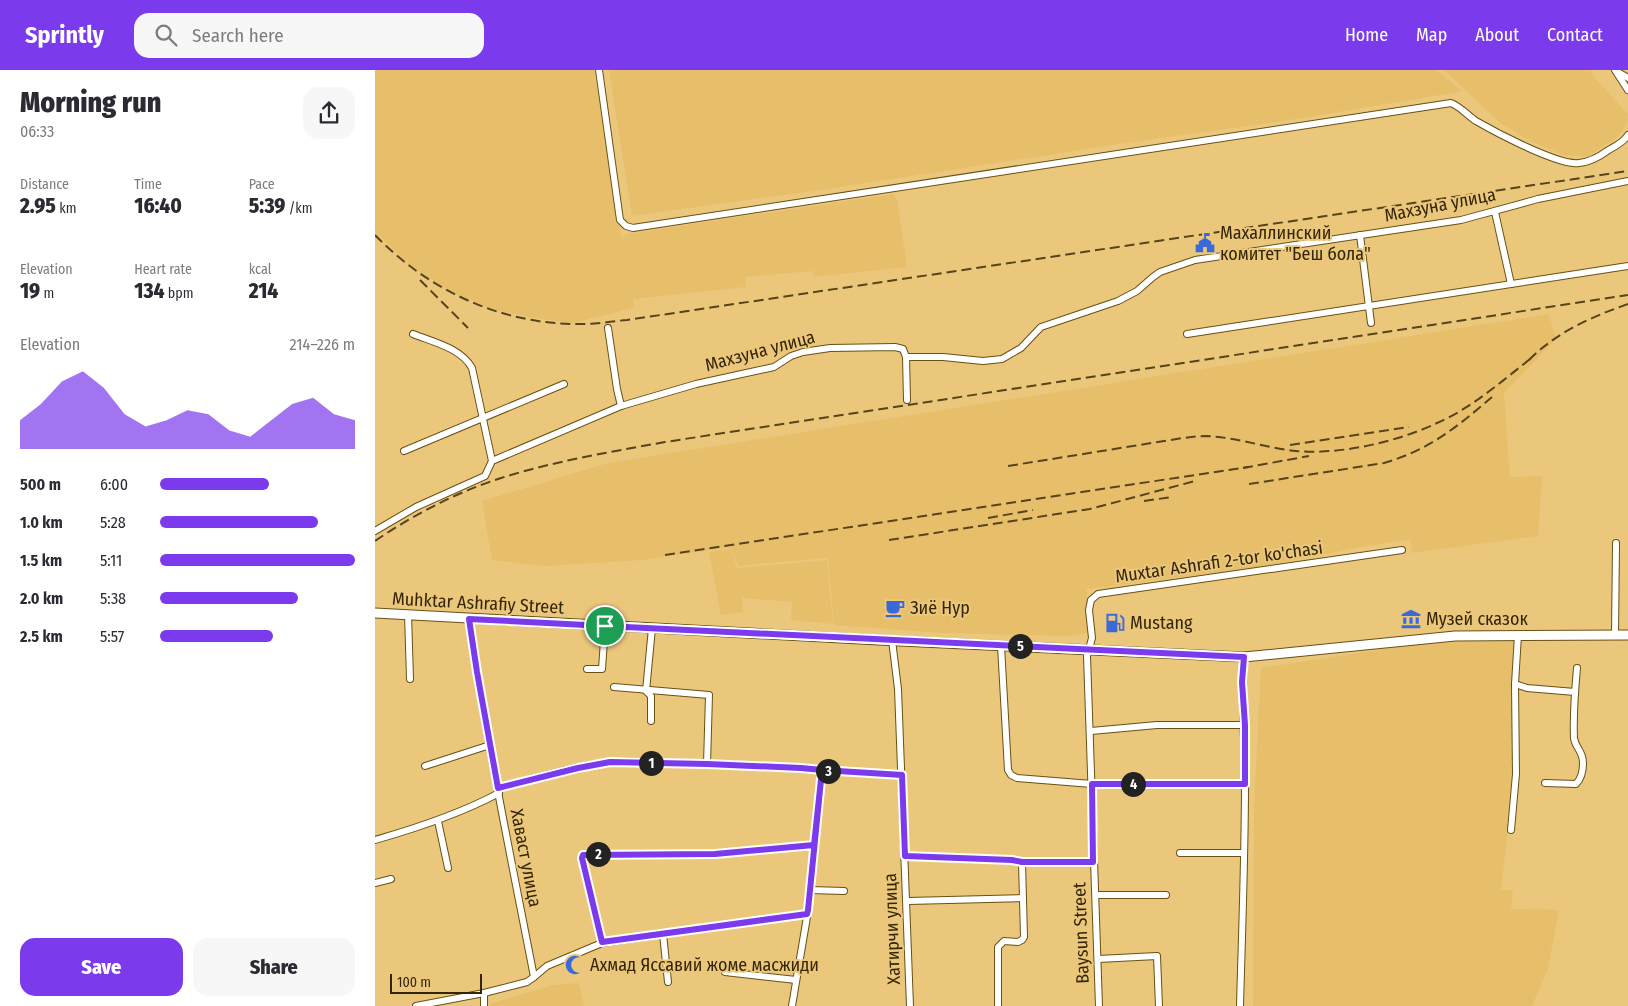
<!DOCTYPE html>
<html lang="en">
<head>
<meta charset="utf-8">
<style>
  :root { --surface:#fff; --page:#f7f7f7; --text:#2b2b33; --muted:#7c7c81; --accent:#7c3aed }
  body { margin:0; font-family:"Fira Sans Condensed",sans-serif; background:var(--page); color:var(--text); height:100vh; display:flex; flex-direction:column; font-size:19px; white-space:nowrap }
  * { box-sizing:border-box; margin:0 }
  p { font-size:16px; color:var(--muted) }
  .icon { flex:none; width:28px; height:28px; fill:none; stroke:currentColor; stroke-width:2; stroke-linecap:round; stroke-linejoin:round }
  .map { position:relative; flex:1; overflow:hidden }
  .drawer { display:flex; flex-direction:column; background:var(--surface); width:375px }
  .drawer>* { flex:none }
  .scale { position:absolute; left:15px; bottom:12px; width:92px; box-sizing:border-box; padding-left:5px; border:2px solid #342605; border-top:0; font-size:14px; line-height:18px; white-space:nowrap; color:#342605; -webkit-text-stroke:4px #ebc77c; paint-order:stroke }
  .pin { position:absolute; display:grid; place-items:center; width:42px; height:42px; color:#fff; margin:-21px; border:2px solid #fff; border-radius:50%; box-shadow:0 1px 5px #0007 }
  .km { position:absolute; width:25px; height:25px; margin:-12px; border-radius:50%; background:#222; color:#fff; font-size:14px; line-height:25px; text-align:center }
  .round { display:grid; place-items:center; flex:none; width:52px; height:52px; border-radius:15px; background:var(--page) }
  .summary { display:flex; align-items:center; justify-content:space-between; height:85px; padding:0 20px }
  h1 { font-size:28px; font-weight:800; line-height:38px }
  .figures { display:grid; grid-template-columns:repeat(3,1fr); gap:8px; height:85px; padding:5px 20px }
  .figures div { display:grid; align-content:center }
  .figures b { font-size:21px; font-weight:800 }
  .figures small { font-size:14px; font-weight:400 }
  .figures p { font-size:14px }
  .chart { height:140px; padding:10px 20px }
  .chart p { display:flex; justify-content:space-between }
  .chart svg { width:100%; height:90px; margin-top:5px; fill:var(--accent); opacity:.7 }
  .cta { display:flex; gap:10px; margin-top:auto; padding:10px 20px }
  .cta a { flex:1; height:58px; border-radius:15px; background:var(--accent); color:#fff; font-size:20px; font-weight:800; line-height:58px; text-align:center }
  .cta a+a { background:var(--page); color:var(--text) }
  ul { padding:0 20px; list-style:none; font-size:16px }
  li { display:grid; grid-template-columns:80px 60px 1fr; align-items:center; height:38px }
  li i { height:12px; border-radius:6px; background:var(--accent) }
  header { display:flex; align-items:center; gap:30px; box-sizing:border-box; height:70px; padding:0 25px; background:var(--accent); color:#fff }
  header strong { font-size:24px }
  nav { display:flex; gap:28px; margin-inline-start:auto; font-size:18px }
  .search { width:350px; height:45px; background:var(--page); display:flex; align-items:center; gap:12px; box-sizing:border-box; padding:0 18px; border-radius:15px; color:var(--muted); font-size:19px }
  main { display:flex; flex:1; min-height:0 }
  .map>svg:first-child { display:block }
</style>
</head>
<body>
<header>
<strong>Sprintly</strong>
<div class="search"><svg class="icon" aria-label="search" viewBox="0 0 24 24"><circle cx="10" cy="10" r="6"/><path d="M15 15l6 6"/></svg>Search here</div>
<nav><a>Home</a><a>Map</a><a>About</a><a>Contact</a></nav>
</header>
<main>
<section class="drawer">
<div class="summary"><div><h1>Morning run</h1><p>06:33</p></div><a class="round"><svg class="icon" aria-label="share" viewBox="0 0 24 24"><path d="M12 15V3M7 8l5-5 5 5M5 13v7h14v-7"/></svg></a></div>
<div class="figures">
<div><p>Distance</p><b>2.95<small> km</small></b></div>
<div><p>Time</p><b>16:40</b></div>
<div><p>Pace</p><b>5:39<small> /km</small></b></div>
</div>
<div class="figures">
<div><p>Elevation</p><b>19<small> m</small></b></div>
<div><p>Heart rate</p><b>134<small> bpm</small></b></div>
<div><p>kcal</p><b>214</b></div>
</div>
<div class="chart"><p><span>Elevation</span>214–226 m</p>
<svg viewBox="0 0 160 44" preserveAspectRatio="none"><path d="M0 44V30L10 22L20 11L30 6L40 14L50 27L60 33L70 30L80 25L90 27L100 35L110 38L120 30L130 22L140 19L150 27L160 30V44z"/></svg>
</div>
<ul>
<li><b>500 m</b>6:00<i style="width:56%"></i></li>
<li><b>1.0 km</b>5:28<i style="width:81%"></i></li>
<li><b>1.5 km</b>5:11<i style="width:100%"></i></li>
<li><b>2.0 km</b>5:38<i style="width:71%"></i></li>
<li><b>2.5 km</b>5:57<i style="width:58%"></i></li>
</ul>
<div class="cta"><a>Save</a><a>Share</a></div>
</section>
<div class="map">
<svg width="1253" height="936" viewBox="0 0 1253 936">
  <rect width="100%" height="100%" fill="#ebc77c"/>
  <!-- built -->
  <g fill="#e7bf6b">
    <polygon points="0,0 219,0 247,169 251,164 518,124 522,129 532,197 439,207 437,201 370,207 371,217 258,229 259,238 198,253 153,247 117,239 74,221 36,196 0,162"/>
    <polygon points="234,0 1061,0 1086,20 1083,22 909,51 778,69 446,120 257,146"/>
    <polygon points="1069,0 1216,0 1219,7 1253,44 1253,51 1247,62 1240,69 1212,87 1188,85 1155,71 1124,52"/>
    <polygon points="1174,244 1181,269 1129,323 1135,407 1167,406 1163,466 1037,483 1035,470 1009,473 877,498 712,519 713,563 691,566 567,563 459,555 453,488 363,496 356,477 268,490 169,496 117,490 107,431 233,393"/>
    <polygon points="356,479 362,498 452,490 458,554 416,550 417,532 367,528 368,542 346,545 334,482"/>
    <polygon points="1140,570 1137,727 1126,820 1138,820 1136,839 1184,840 1173,898 1157,936 878,936 879,734 886,598 1049,573"/>
    <polygon points="204,913 209,936 115,936 115,934 178,915"/>
  </g>
  <g fill="none" stroke-linecap="round" stroke-linejoin="round">
    <defs>
      <g id="minor">
        <path d="M224,0l21,150 6,6 7,2 818,-125c10,4 16,12 25,18 19,11 83,45 103,42 10,-1 20,-6 28,-12 8,-5 16,-8 21,-16"/>
        <polyline points="1240,0 1253,20"/>
        <polyline points="1241,1 1253,8"/>
        <polyline points="1120,142 1136,214"/>
        <polyline points="985,165 996,253"/>
        <polyline points="233,258 242,319 246,336"/>
        <path d="M38,264c20,8 48,14 59,34l20,93"/>
        <polyline points="812,264 1253,196"/>
        <polyline points="531,287 532,330"/>
        <polyline points="29,381 189,314"/>
        <polyline points="0,461 41,437 110,406 117,391 246,336 321,314 399,297 416,286 428,282 455,278 520,277 528,279 531,287 568,287 608,291 627,289 646,278 666,257 743,231 762,221 778,207 785,202 820,190 1086,150 1163,129 1253,111"/>
        <polyline points="33,544 35,609"/>
        <path d="M94,549c17,120 42,239 65,358l-7,5 -43,11v13"/>
        <polyline points="1240,565 1241,473"/>
        <polyline points="517,570 523,619 535,936"/>
        <polyline points="626,576 633,700 636,705 642,708 717,714 870,714"/>
        <polyline points="212,599 227,599 230,556"/>
        <polyline points="1140,614 1152,618 1200,622"/>
        <polyline points="239,617 334,625 332,694"/>
        <polyline points="276,651 276,626 271,621 277,558"/>
        <polyline points="716,661 782,655 870,655"/>
        <polyline points="50,696 115,675"/>
        <path d="M1170,713l31,1c5,-5 7,-13 7,-21 0,-13 -8,-15 -9,-25 -1,-23 1,-48 3,-70"/>
        <path d="M123,718c34,-9 69,-20 104,-25 23,-4 52,0 76,0 75,1 149,8 224,12"/>
        <polyline points="63,751 73,798"/>
        <polyline points="1136,760 1141,704 1140,614 1143,565"/>
        <path d="M0,770c42,-12 85,-26 124,-47"/>
        <polyline points="805,783 869,783"/>
        <polyline points="530,786 637,790 647,792 718,792"/>
        <polyline points="0,813 16,809"/>
        <polyline points="435,820 469,821"/>
        <polyline points="721,825 791,825"/>
        <polyline points="533,831 648,828"/>
        <polyline points="288,864 293,912"/>
        <polyline points="227,873 207,788 208,785 340,784 439,775"/>
        <polyline points="723,889 782,886 784,936"/>
        <polyline points="350,902 421,910"/>
        <polyline points="159,907 172,896 227,873 432,844"/>
        <polyline points="41,936 109,923"/>
        <polyline points="417,936 433,841 447,700"/>
        <polyline points="623,936 623,877 629,871 643,872 647,870 649,867 647,792"/>
        <polyline points="724,936 712,586 717,568 714,540 716,530 723,524 1027,480"/>
        <path d="M865,936c2,-75 5,-149 5,-224 0,-42 -4,-84 -1,-125"/>
      </g>
      <polyline id="major" points="0,543 503,570 869,587 1080,566 1253,565"/>
    </defs>
    <!-- minor casing -->
    <use href="#minor" stroke="#695014" stroke-width="8"/>
    <!-- major casing -->
    <use href="#major" stroke="#695014" stroke-width="11"/>
    <!-- minor -->
    <use href="#minor" stroke="#fff" stroke-width="6"/>
    <!-- major -->
    <use href="#major" stroke="#fff" stroke-width="9"/>
    <!-- rail -->
    <g stroke="#56441b" stroke-width="2" stroke-dasharray="10 5" stroke-linecap="butt">
      <path d="M0,165c55,57 130,91 210,89 14,0 28,-3 42,-4l1001,-149"/>
      <polyline points="45,210 93,258"/>
      <path d="M1154,290c28,-28 62,-43 99,-56"/>
      <polyline points="915,375 1034,357"/>
      <path d="M633,396l175,-28c8,-1 15,-2 23,-2 30,1 60,12 90,15 44,4 101,-9 141,-28 35,-15 66,-43 97,-67"/>
      <polyline points="868,398 934,386"/>
      <path d="M874,414l135,-21c45,-13 73,-36 108,-66"/>
      <polyline points="769,431 797,427"/>
      <polyline points="613,448 658,440"/>
      <polyline points="514,470 715,439 820,411"/>
      <path d="M0,471c38,-26 82,-49 126,-63 54,-17 109,-26 164,-36l963,-147"/>
      <polyline points="290,485 873,397"/>
    </g>
  </g>
  <g fill="none" stroke-linecap="round" stroke-linejoin="round">
    <defs>
      <polyline id="route" points="230,556 94,549 102,602 123,718 203,698 235,692 332,694 426,698 447,700 439,775 340,784 208,785 207,788 227,872 432,844 433,840 447,700 527,705 530,786 637,790 647,792 718,792 717,714 870,714 870,655 867,612 869,587 230,556"/>
    </defs>
    <!-- route casing -->
    <use href="#route" stroke="#fff" stroke-width="10"/>
    <!-- route -->
    <use href="#route" stroke="#7c3aed" stroke-width="6"/>
  </g>
  <!-- icons -->
  <defs>
    <symbol id="civic-bare" viewBox="-9 -9 18 18"><path d="M-.6-6.5H3V-4.5H.6V-3L4-1V1h2V6H-6V1h2V-1L-.6-3ZM-1.2 2.5V6h2.4V2.5Z" fill="#3c69da" stroke="#ebc77c" stroke-width="2.5" paint-order="stroke"/></symbol>
    <symbol id="cafe-bare" viewBox="-9 -9 18 18"><path d="M-5.5-4.5H6V0H3Q3 3.5 0 3.5H-2.5Q-5.5 3.5-5.5 0ZM3-3.2v2h1.7v-2ZM-6 4.5H4V6H-6Z" fill="#3c69da" stroke="#ebc77c" stroke-width="2.5" paint-order="stroke"/></symbol>
    <symbol id="museum-bare" viewBox="-9 -9 18 18"><path d="M0-6L6-3V-2H-6V-3ZM-5-1h2V3h-2ZM-1-1h2V3h-2ZM3-1h2V3H3ZM-6 4H6V6H-6Z" fill="#3c69da" stroke="#ebc77c" stroke-width="2.5" paint-order="stroke"/></symbol>
    <symbol id="fuel-bare" viewBox="-9 -9 18 18"><path d="M-5.5-6h7V0h2V4h1.3V-2.5L3-4.5l.8-.8L6-3V5H2.5V1h-1V6h-7ZM-4.2-4.7v3.2H.2V-4.7Z" fill="#3c69da" stroke="#ebc77c" stroke-width="2.5" paint-order="stroke"/></symbol>
    <symbol id="mosque-bare" viewBox="-9 -9 18 18"><path d="M3.5-4.9A6 6 0 1 0 3.5 4.9A5 5 0 1 1 3.5-4.9Z" fill="#3c69da" stroke="#ebc77c" stroke-width="2.5" paint-order="stroke"/></symbol>
  </defs>
  <g fill-rule="evenodd">
    <use href="#civic-bare" x="816" y="159" width="28" height="28"/>
    <use href="#cafe-bare" x="506" y="524" width="28" height="28"/>
    <use href="#museum-bare" x="1022" y="535" width="28" height="28"/>
    <use href="#fuel-bare" x="726" y="539" width="28" height="28"/>
    <use href="#mosque-bare" x="186" y="881" width="28" height="28"/>
  </g>
  <g text-anchor="middle" dominant-baseline="central" stroke-width="4" stroke-linejoin="round" paint-order="stroke">
    <!-- street labels -->
    <g font-size="18" fill="#342605" stroke="#ebc77c">
      <text transform="translate(1065 135) rotate(-11)">Махзуна улица</text>
      <text transform="translate(385 281) rotate(-15)">Махзуна улица</text>
      <text transform="translate(844 492) rotate(-8)">Muxtar Ashrafi 2-tor ko'chasi</text>
      <text transform="translate(103 533) rotate(3)">Muhktar Ashrafiy Street</text>
      <text transform="translate(151 788) rotate(79)">Хаваст улица</text>
      <text transform="translate(517 859) rotate(-92)">Хатирчи улица</text>
      <text transform="translate(706 863) rotate(-92)">Bаysun Street</text>
    </g>
    <!-- poi labels -->
    <g font-size="18" fill="#342605" stroke="#ebc77c" text-anchor="start">
      <text x="845" y="163">Махаллинский<tspan x="845" dy="21">комитет "Беш бола"</tspan></text>
      <text x="535" y="538">Зиё Нур</text>
      <text x="1051" y="549">Музей сказок</text>
      <text x="755" y="553">Mustang</text>
      <text x="215" y="895">Ахмад Яссавий жоме масжиди</text>
    </g>
  </g>
</svg>
<div class="scale">100 m</div>
<div class="pin" style="left:230px;top:556px;background:#1e9e55"><svg class="icon" aria-label="arrive" viewBox="0 0 24 24"><path d="M6 21V4h12l-3 4 3 4H6"/></svg></div>
<b class="km" style="left:276px;top:693px">1</b>
<b class="km" style="left:223px;top:784px">2</b>
<b class="km" style="left:453px;top:701px">3</b>
<b class="km" style="left:758px;top:714px">4</b>
<b class="km" style="left:645px;top:576px">5</b>
</div>
</main>
</body>
</html>
